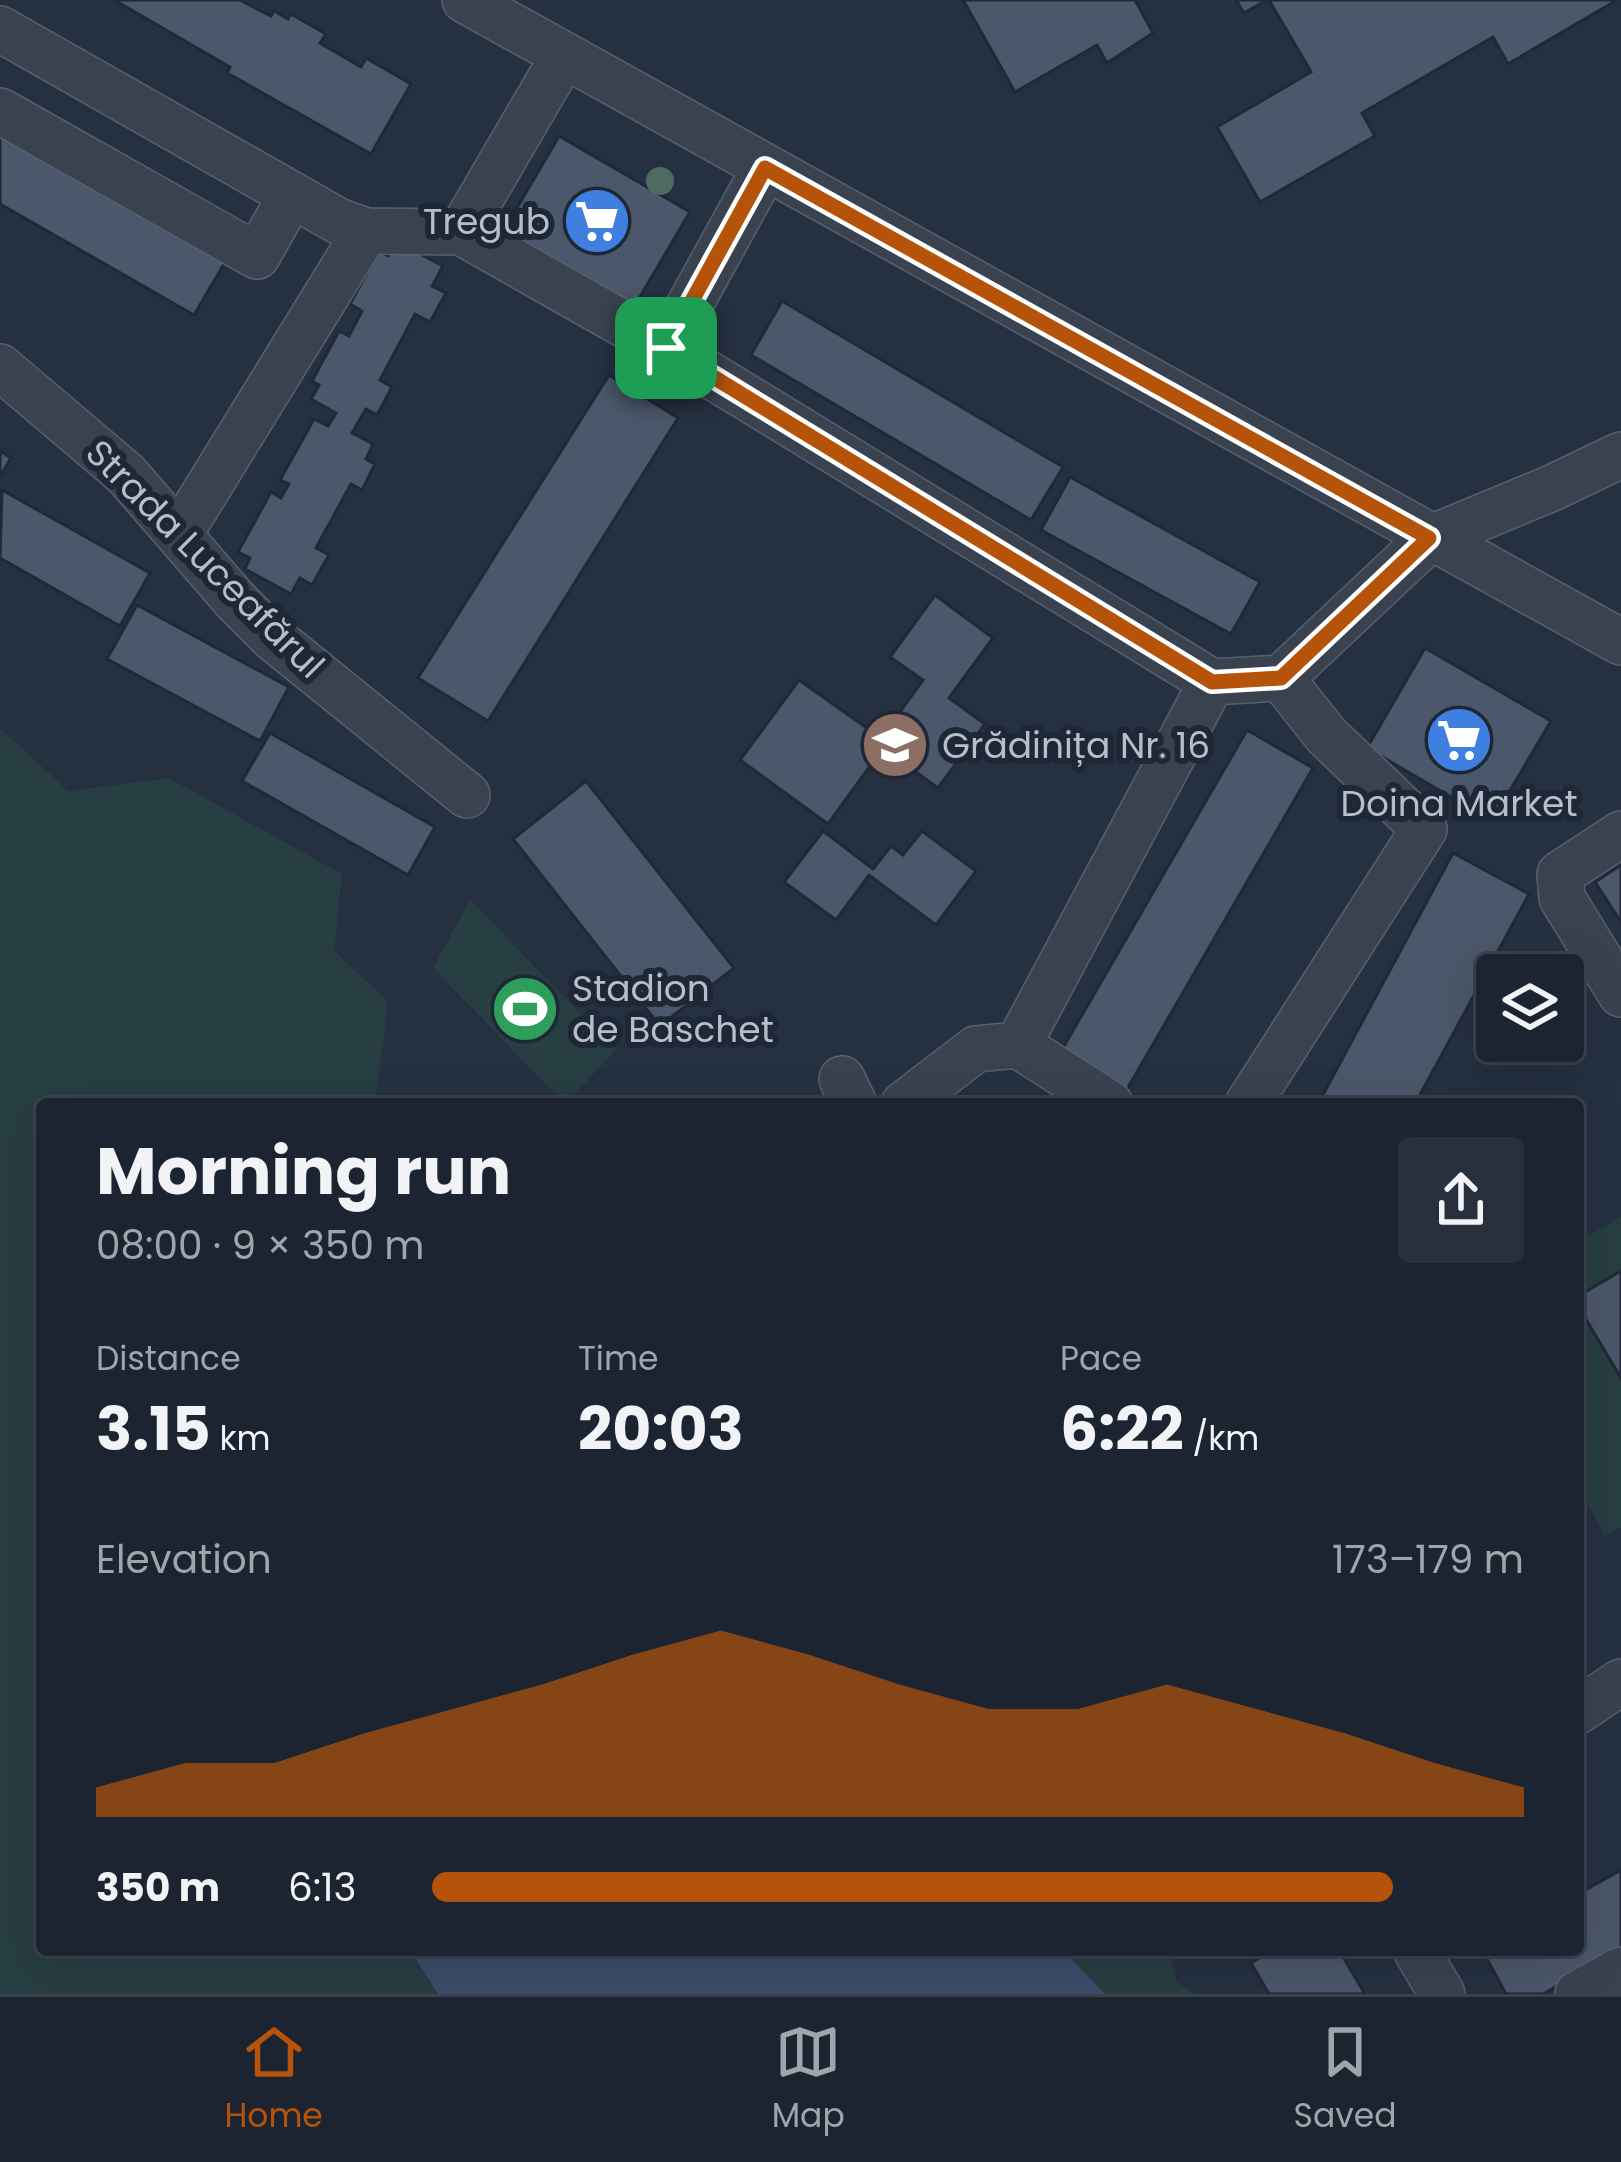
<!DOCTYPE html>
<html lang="en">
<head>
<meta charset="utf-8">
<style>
  :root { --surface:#1c2431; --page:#29303d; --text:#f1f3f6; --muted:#a0a4ab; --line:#3a414d; --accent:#b45309 }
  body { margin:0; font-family:Poppins,sans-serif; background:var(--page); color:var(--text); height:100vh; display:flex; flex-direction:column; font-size:45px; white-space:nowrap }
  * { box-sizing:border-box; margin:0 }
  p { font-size:39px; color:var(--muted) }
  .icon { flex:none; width:66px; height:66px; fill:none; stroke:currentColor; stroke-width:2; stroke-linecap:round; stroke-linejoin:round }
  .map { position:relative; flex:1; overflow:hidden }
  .sheet { position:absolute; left:36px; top:1098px; width:1548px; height:858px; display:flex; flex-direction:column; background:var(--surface); border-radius:12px; box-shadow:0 12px 48px #0002,0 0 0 3px var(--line) }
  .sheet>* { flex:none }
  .fabs { position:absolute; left:1476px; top:954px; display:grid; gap:24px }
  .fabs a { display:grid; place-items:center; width:108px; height:108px; border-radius:12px; background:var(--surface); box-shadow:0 12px 48px #0002,0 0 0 3px var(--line); font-size:60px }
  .pin { position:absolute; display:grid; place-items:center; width:102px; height:102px; color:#fff; margin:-51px; border-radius:24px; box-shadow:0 6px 18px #0006 }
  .round { display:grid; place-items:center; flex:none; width:126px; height:126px; border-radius:12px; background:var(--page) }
  .head { display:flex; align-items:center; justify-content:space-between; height:204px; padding:0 60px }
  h1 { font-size:66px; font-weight:700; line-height:90px }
  .figures { display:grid; grid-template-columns:repeat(3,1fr); gap:18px; height:204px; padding:12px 60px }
  .figures div { display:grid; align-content:center }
  .figures b { font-size:60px; font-weight:700 }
  .figures small { font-size:33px; font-weight:400 }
  .figures p { font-size:33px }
  .chart { height:336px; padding:24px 60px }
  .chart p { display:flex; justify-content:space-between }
  .chart svg { width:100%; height:216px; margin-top:12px; fill:var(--accent); opacity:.7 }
  ul { padding:0 60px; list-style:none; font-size:39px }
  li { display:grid; grid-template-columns:192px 144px 1fr; align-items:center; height:90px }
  li i { height:30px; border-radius:15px; background:var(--accent) }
  .tabs { display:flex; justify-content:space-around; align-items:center; height:168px; border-top:3px solid var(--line); background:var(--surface); font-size:33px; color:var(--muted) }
  .tabs a { display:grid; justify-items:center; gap:6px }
  .tabs .active { color:var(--accent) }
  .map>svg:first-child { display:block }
</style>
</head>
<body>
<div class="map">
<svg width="1621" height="1994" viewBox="0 0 1621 1994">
  <rect width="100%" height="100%" fill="#253041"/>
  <!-- green -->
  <g fill="#273e42">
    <polygon points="0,728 68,791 169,778 342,874 334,950 388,1002 375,1104 42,1104 42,1950 410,1950 438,1994 0,1994"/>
    <polygon points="470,900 616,1050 565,1104 433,968"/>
    <polygon points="1621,1217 1621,1527 1604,1536 1578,1484 1578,1241"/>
    <polygon points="1063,1950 1170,1950 1176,1981 1195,1994 1105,1994"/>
  </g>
  <!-- water -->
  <polygon fill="#3b4d6a" points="410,1950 1063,1950 1105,1994 438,1994"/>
  <!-- building -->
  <g fill="#4b576a" stroke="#202938" stroke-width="3">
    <polygon points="114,0 240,0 271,16 274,11 288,19 291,14 326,34 320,43 361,67 366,58 411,84 371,154 227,73 230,67"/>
    <polygon points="963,0 1135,0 1153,33 1107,63 1097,45 1015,92"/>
    <polygon points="1236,0 1267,0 1244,13"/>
    <polygon points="1269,0 1617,0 1508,64 1493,37 1362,113 1375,136 1260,202 1217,127 1311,72"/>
    <polygon points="0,129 227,259 194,315 0,204"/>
    <polygon points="559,136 690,212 634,307 504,230"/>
    <polygon points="396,241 443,266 432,286 446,293 430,322 415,314 380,380 392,387 377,415 366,409 352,433 373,444 366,459 375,464 362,490 351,484 316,548 329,555 312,585 300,578 291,594 245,569 250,558 238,552 271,492 281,498 289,484 280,480 314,419 328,426 336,413 311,399 319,385 312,381 339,331 349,336 362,311 350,304 379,251 388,256"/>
    <polygon points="782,301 1063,467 1031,520 751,355"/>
    <polygon points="609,375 678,418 488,721 418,678"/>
    <polygon points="0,451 11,458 0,477"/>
    <polygon points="1070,477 1260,582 1231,634 1041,530"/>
    <polygon points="2,490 150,573 120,626 0,558"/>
    <polygon points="935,595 993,638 949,698 985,724 938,788 883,748 828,824 740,760 799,680 881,738 923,680 890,657"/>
    <polygon points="137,605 289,687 260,741 107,659"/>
    <polygon points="1425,648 1551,721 1492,821 1367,748"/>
    <polygon points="1247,730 1313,768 1126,1091 1060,1053"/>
    <polygon points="270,733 435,827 408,875 242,781"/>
    <polygon points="586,781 734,968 660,1026 513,839"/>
    <polygon points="823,831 873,869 891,846 903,855 922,831 976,871 936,925 869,875 836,920 784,882"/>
    <polygon points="1453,853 1529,894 1415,1104 1318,1104"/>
    <polygon points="1621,865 1621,922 1595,882"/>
    <polygon points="1621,1271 1621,1378 1578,1306 1578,1296"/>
    <polygon points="1621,1870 1621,1950 1543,1994 1506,1994 1482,1950 1578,1950 1578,1894"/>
    <polygon points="1272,1950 1339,1950 1365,1994 1269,1994 1251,1963"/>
  </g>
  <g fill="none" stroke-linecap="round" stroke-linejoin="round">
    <defs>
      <g id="minor">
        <polyline points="465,0 1621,642"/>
        <polyline points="0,29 340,222 366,231 461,232"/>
        <polyline points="563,57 461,232 666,348"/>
        <polyline points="0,111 257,256 291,196"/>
        <polyline points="765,168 666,348 1212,682 1281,678 1429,539 1552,488 1621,455"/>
        <polyline points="0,367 126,474 235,600 273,638 467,795"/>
        <polyline points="180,533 366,231"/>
        <polyline points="1621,834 1560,874 1562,898 1621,994"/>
        <polyline points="1018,1045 1110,1104"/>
        <polyline points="842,1079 854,1104"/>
        <polyline points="904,1104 976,1049 1018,1045 1212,682"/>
        <polyline points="1248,1104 1424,829 1326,735 1281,678"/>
        <polyline points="1578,1711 1621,1682"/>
        <polyline points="1416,1950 1442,1994"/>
        <polyline points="1578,1994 1621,1970"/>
      </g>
    </defs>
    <!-- minor casing -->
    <use href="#minor" stroke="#57606e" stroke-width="48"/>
    <!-- minor -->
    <use href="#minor" stroke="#3a4250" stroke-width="45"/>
  </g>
  <!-- trees -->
  <circle fill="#4d6b60" cx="660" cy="181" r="14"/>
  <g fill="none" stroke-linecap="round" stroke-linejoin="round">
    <defs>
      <polygon id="route" points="765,168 1429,538 1281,678 1212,682 666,348"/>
    </defs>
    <!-- route casing -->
    <use href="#route" stroke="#fff" stroke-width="24"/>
    <!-- route -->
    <use href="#route" stroke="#b45309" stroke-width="15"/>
  </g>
  <!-- icons -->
  <defs>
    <symbol id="supermarket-disc" viewBox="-11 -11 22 22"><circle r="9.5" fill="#3f7fe0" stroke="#1e2736"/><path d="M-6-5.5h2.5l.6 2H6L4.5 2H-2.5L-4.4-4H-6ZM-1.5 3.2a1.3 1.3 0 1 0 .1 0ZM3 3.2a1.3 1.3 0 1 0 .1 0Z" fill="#fff"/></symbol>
    <symbol id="school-disc" viewBox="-11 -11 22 22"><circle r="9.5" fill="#8d6e63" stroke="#1e2736"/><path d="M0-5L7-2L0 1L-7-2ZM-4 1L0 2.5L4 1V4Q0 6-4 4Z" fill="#fff"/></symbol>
    <symbol id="stadium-disc" viewBox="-11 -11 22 22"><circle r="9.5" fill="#2e9e5b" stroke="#1e2736"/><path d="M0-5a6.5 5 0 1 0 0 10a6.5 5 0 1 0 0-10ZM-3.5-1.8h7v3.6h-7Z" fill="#fff"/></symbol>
  </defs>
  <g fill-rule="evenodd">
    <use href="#supermarket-disc" x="559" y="183" width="76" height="76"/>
    <use href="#supermarket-disc" x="1421" y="702" width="76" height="76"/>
    <use href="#school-disc" x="857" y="707" width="76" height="76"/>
    <use href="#stadium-disc" x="487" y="971" width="76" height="76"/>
  </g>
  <g text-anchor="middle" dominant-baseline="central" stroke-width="12" stroke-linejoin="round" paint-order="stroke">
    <!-- poi labels -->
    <g font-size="36" fill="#b6becb" stroke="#1e2736" text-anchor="start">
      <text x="550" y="221" text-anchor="end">Tregub</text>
      <text x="942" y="745">Grădinița Nr. 16</text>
      <text x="1459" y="803" text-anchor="middle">Doina Market</text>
      <text x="572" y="988">Stadion<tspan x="572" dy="41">de Baschet</tspan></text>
    </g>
    <!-- street labels -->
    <g font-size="36" fill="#b6becb" stroke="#1e2736">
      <text transform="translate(205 559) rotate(45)">Strada Luceafărul</text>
    </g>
  </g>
</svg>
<div class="fabs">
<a><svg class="icon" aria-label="layers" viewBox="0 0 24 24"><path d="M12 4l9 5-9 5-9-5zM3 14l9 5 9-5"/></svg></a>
</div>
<div class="pin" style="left:666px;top:348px;background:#1e9e55"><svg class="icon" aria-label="arrive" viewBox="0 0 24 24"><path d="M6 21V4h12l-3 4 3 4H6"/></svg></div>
<section class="sheet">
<div class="head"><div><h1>Morning run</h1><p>08:00 · 9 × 350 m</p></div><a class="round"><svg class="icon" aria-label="share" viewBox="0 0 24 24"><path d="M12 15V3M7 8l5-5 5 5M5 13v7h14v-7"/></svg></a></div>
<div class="figures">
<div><p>Distance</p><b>3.15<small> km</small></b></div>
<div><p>Time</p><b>20:03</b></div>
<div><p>Pace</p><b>6:22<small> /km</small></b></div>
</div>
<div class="chart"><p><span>Elevation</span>173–179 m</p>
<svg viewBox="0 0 160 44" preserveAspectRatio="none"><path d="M0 44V38L10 33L20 33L30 27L40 22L50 17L60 11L70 6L80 11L90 17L100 22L110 22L120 17L130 22L140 27L150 33L160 38V44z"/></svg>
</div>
<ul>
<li><b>350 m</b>6:13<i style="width:88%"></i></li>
</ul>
</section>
</div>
<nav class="tabs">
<a class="active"><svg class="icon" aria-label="home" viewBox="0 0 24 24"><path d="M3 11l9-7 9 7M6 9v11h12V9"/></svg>Home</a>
<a><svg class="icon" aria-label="map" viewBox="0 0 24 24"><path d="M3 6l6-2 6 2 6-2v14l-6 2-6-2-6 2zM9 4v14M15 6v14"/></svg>Map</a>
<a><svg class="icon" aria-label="saved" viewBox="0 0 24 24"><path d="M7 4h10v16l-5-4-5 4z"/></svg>Saved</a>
</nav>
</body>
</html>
